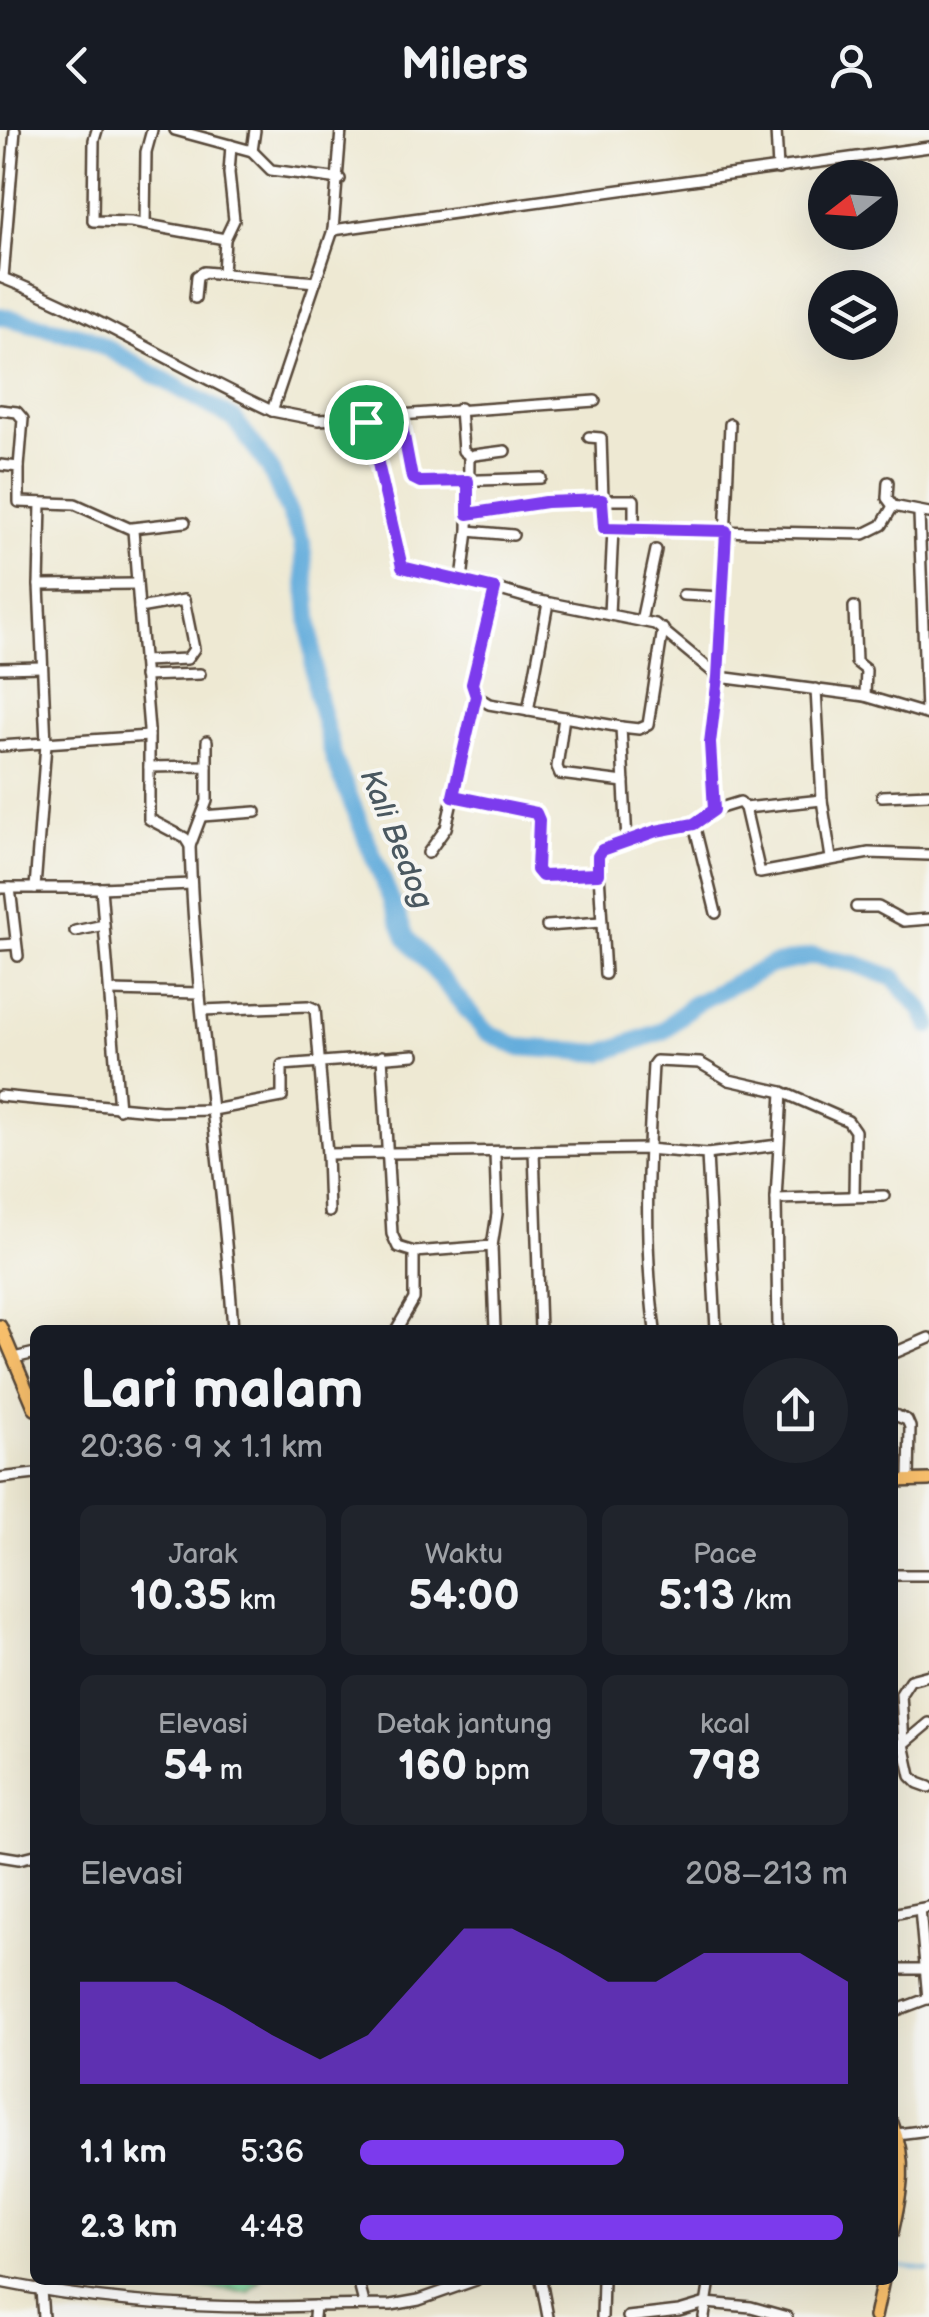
<!DOCTYPE html>
<html lang="id">
<head>
<meta charset="utf-8">
<style>
  :root { --surface:#171b24; --page:#20242c; --text:#f1f3f6; --muted:#9ea1a6; --accent:#7c3aed }
  body { margin:0; font-family:"Balsamiq Sans",sans-serif; background:var(--page); color:var(--text); height:100vh; display:flex; flex-direction:column; font-size:38px; white-space:nowrap }
  * { box-sizing:border-box; margin:0 }
  p { font-size:32px; color:var(--muted) }
  .icon { flex:none; width:55px; height:55px; fill:none; stroke:currentColor; stroke-width:2; stroke-linecap:round; stroke-linejoin:round }
  .map { position:relative; flex:1; overflow:hidden }
  .drawer { position:absolute; left:30px; top:1195px; width:868px; height:960px; display:flex; flex-direction:column; background:var(--surface); border-radius:15px; box-shadow:0 10px 40px #0002 }
  .drawer>* { flex:none }
  .needle { width:65px; rotate:253deg }
  .tools { position:absolute; left:808px; top:30px; display:grid; gap:20px }
  .tools a { display:grid; place-items:center; width:90px; height:90px; border-radius:50%; background:var(--surface); box-shadow:0 10px 40px #0002; font-size:50px }
  .pin { position:absolute; display:grid; place-items:center; width:85px; height:85px; color:#fff; margin:-42px; border:5px solid #fff; border-radius:50%; box-shadow:0 2px 10px #0007 }
  .round { display:grid; place-items:center; flex:none; width:105px; height:105px; border-radius:52px; background:var(--page) }
  .summary { display:flex; align-items:center; justify-content:space-between; height:170px; padding:0 50px }
  h1 { font-size:55px; font-weight:800; line-height:75px }
  .figures { display:grid; grid-template-columns:repeat(3,1fr); gap:15px; height:170px; padding:10px 50px }
  .figures div { display:grid; align-content:center; border-radius:15px; background:var(--page); text-align:center }
  .figures b { font-size:42px; font-weight:800 }
  .figures small { font-size:28px; font-weight:400 }
  .figures p { font-size:28px }
  .chart { height:280px; padding:20px 50px }
  .chart p { display:flex; justify-content:space-between }
  .chart svg { width:100%; height:180px; margin-top:10px; fill:var(--accent); opacity:.7 }
  ul { padding:0 50px; list-style:none; font-size:32px }
  li { display:grid; grid-template-columns:160px 120px 1fr; align-items:center; height:75px }
  li i { height:25px; border-radius:12px; background:var(--accent) }
  header { display:flex; justify-content:space-between; align-items:center; height:130px; padding:0 50px; background:var(--surface); font-size:45px; font-weight:800 }
  .map>svg:first-child { display:block }
</style>
</head>
<body>
<header><svg class="icon" aria-label="back" viewBox="0 0 24 24"><path d="M15 5l-7 7 7 7"/></svg>Milers<svg class="icon" aria-label="person" viewBox="0 0 24 24"><circle cx="12" cy="8" r="4"/><path d="M4 21q1-7 8-7t8 7"/></svg></header>
<div class="map">
<svg width="929" height="2187" viewBox="0 0 929 2187">
  <defs>
    <pattern id="cemetery-stones" width="16" height="16" patternUnits="userSpaceOnUse" patternTransform="scale(2.5)"><rect width="16" height="16" fill="#86dfa4"/><path d="M2 7V4a2 2 0 0 1 4 0v3zM10 15v-3a2 2 0 0 1 4 0v3z" fill="#75c08d"/></pattern>
  </defs>
  <rect width="100%" height="100%" fill="#f6f6f2"/>
  <filter id="ink" filterUnits="userSpaceOnUse"><feTurbulence type="fractalNoise" baseFrequency=".01" numOctaves="2"/><feDisplacementMap in="SourceGraphic" scale="20" xChannelSelector="R" yChannelSelector="G"/><feConvolveMatrix kernelMatrix="1 2 1 2 8 2 1 2 1" color-interpolation-filters="sRGB"/></filter>
  <filter id="wash" filterUnits="userSpaceOnUse"><feTurbulence type="fractalNoise" baseFrequency=".0048" numOctaves="4" result="noise"/><feDisplacementMap in="SourceGraphic" scale="40" xChannelSelector="R" yChannelSelector="G"/><feGaussianBlur stdDeviation="2.25" result="paint"/><feColorMatrix in="noise" values="0 0 0 0 0 0 0 0 0 0 0 0 0 0 0 0 0 1.4 0 .05"/><feComposite in="paint" operator="in"/></filter>
  <g filter="url(#wash)">
    <rect width="100%" height="100%" fill="#eee9d3"/>
    <!-- cemetery -->
    <polygon fill="url(#cemetery-stones)" stroke="#608461" stroke-width="2.5" points="153,2150 262,2150 249,2162 154,2154"/>
    <g fill="none" stroke-linecap="round" stroke-linejoin="round">
      <!-- stream -->
      <polyline stroke="#65addc" stroke-width="2.5" points="892,2136 929,2140"/>
      <!-- river -->
      <polyline stroke="#65addc" stroke-width="18" points="0,186 87,207 234,289 269,337 302,412 316,560 334,629 406,807 485,901 518,917 602,923 663,901 692,875 771,835 814,826 856,834 894,848 922,880 929,895"/>
    </g>
  </g>
  <g filter="url(#ink)">
    <g fill="none" stroke-linecap="round" stroke-linejoin="round">
      <defs>
        <g id="minor">
          <polyline points="97,0 94,10 93,91 131,92 225,109"/>
          <polyline points="175,0 252,21 271,40 340,49"/>
          <polyline points="341,0 333,100 272,281 318,290 358,288 369,295 402,437 462,449 535,470 655,494 719,547 865,566 929,585"/>
          <polyline points="776,0 778,39"/>
          <polyline points="252,21 255,0"/>
          <polyline points="145,94 146,22 152,0"/>
          <polyline points="333,100 929,17"/>
          <polyline points="223,144 225,109 234,90 229,43 231,15"/>
          <path d="M0,147c94,37 181,92 272,134"/>
          <polyline points="3,148 15,0"/>
          <polyline points="195,168 197,146 204,142 316,152"/>
          <polyline points="460,278 463,321 471,327"/>
          <polyline points="0,280 17,282 23,289 19,337"/>
          <polyline points="400,285 595,271"/>
          <polyline points="366,292 400,285 412,348 416,352 541,348"/>
          <polyline points="589,307 601,308 604,399 864,404 882,395 893,376"/>
          <polyline points="0,335 19,337 19,372 75,374 133,400 139,478 184,470 194,519 187,529 143,531"/>
          <polyline points="888,352 887,368 893,376 929,383"/>
          <polyline points="919,383 926,583"/>
          <polyline points="468,384 565,370 634,370 634,399"/>
          <polyline points="132,398 185,392"/>
          <polyline points="468,401 513,405"/>
          <polyline points="462,449 468,401 469,328 474,325 505,321"/>
          <polyline points="39,455 137,454"/>
          <polyline points="495,459 471,554 476,566 489,574 621,597"/>
          <polyline points="683,465 722,467"/>
          <polyline points="854,477 856,532 866,540 865,566"/>
          <path d="M139,478l10,122v89l36,19 5,8c5,162 33,322 43,484"/>
          <polyline points="609,484 613,399"/>
          <polyline points="641,491 656,420"/>
          <polyline points="0,538 42,537"/>
          <polyline points="144,546 200,544"/>
          <polyline points="816,559 822,670 745,678 760,743 869,723 929,725"/>
          <polyline points="528,581 548,473"/>
          <polyline points="564,587 557,637 560,644 624,652"/>
          <polyline points="207,611 207,636"/>
          <polyline points="0,616 149,606"/>
          <polyline points="149,637 207,636 207,671 190,716"/>
          <polyline points="453,666 536,683 539,744 598,744"/>
          <polyline points="882,666 929,664"/>
          <polyline points="822,670 831,728"/>
          <polyline points="714,680 740,672 745,678"/>
          <polyline points="202,686 256,682"/>
          <polyline points="694,694 716,783"/>
          <polyline points="627,712 656,701 694,694 714,680 710,613 719,547 730,294"/>
          <polyline points="428,723 446,698 476,566"/>
          <polyline points="0,758 10,758 18,826"/>
          <polyline points="10,758 101,758 119,979"/>
          <polyline points="35,758 46,614 39,455 41,373"/>
          <polyline points="101,758 191,754"/>
          <polyline points="856,777 878,777 904,791 929,789"/>
          <polyline points="547,796 601,792"/>
          <polyline points="75,801 104,795"/>
          <polyline points="0,815 16,814"/>
          <polyline points="605,844 598,726 602,719 627,712 621,597 639,599 648,595 663,499"/>
          <polyline points="110,861 200,863"/>
          <polyline points="202,880 308,876 315,879 327,1024 647,1019 707,1024 716,1200"/>
          <polyline points="382,926 392,1104 398,1117 414,1122 414,1169 396,1200"/>
          <polyline points="0,966 161,981 213,980 282,967 282,935 414,925"/>
          <polyline points="534,1021 540,1200"/>
          <polyline points="327,1024 329,1082"/>
          <polyline points="707,1024 778,1015"/>
          <polyline points="776,1069 884,1066"/>
          <polyline points="492,1116 495,1200"/>
          <polyline points="414,1122 492,1116 497,1084 495,1023"/>
          <path d="M655,1200c-12,-88 -7,-177 -2,-265l3,-4 44,2 29,17 53,12 66,29 7,10 -1,64"/>
          <polyline points="778,1200 776,1069 782,962"/>
          <polyline points="892,1224 929,1208"/>
          <polyline points="14,1228 35,1223"/>
          <polyline points="892,1284 907,1290 910,1297 909,1349"/>
          <polyline points="0,1348 35,1344"/>
          <polyline points="892,1445 929,1445"/>
          <polyline points="929,1545 910,1550 901,1564 904,1614 911,1646 918,1653 929,1657"/>
          <polyline points="892,1614 904,1614 929,1593"/>
          <polyline points="0,1726 19,1729 35,1725"/>
          <polyline points="920,1779 928,1869"/>
          <polyline points="892,1784 929,1777"/>
          <polyline points="892,1839 925,1839"/>
          <polyline points="892,1882 929,1868"/>
          <polyline points="897,2004 929,2000"/>
          <polyline points="358,2150 364,2173"/>
          <polyline points="541,2150 548,2187"/>
          <path d="M0,2152c104,21 208,28 315,24"/>
          <polyline points="41,2160 43,2187"/>
          <polyline points="314,2187 315,2176 391,2175 419,2170 476,2150"/>
          <polyline points="602,2187 603,2150"/>
          <polyline points="628,2187 679,2181 706,2173 751,2177 787,2187"/>
          <polyline points="704,2187 710,2150"/>
        </g>
        <g id="major">
          <polyline points="0,1196 35,1279"/>
          <polyline points="892,1351 929,1350"/>
          <path d="M892,1993c16,39 9,70 0,110"/>
          <polyline points="875,2187 883,2150"/>
        </g>
      </defs>
      <!-- minor casing -->
      <use href="#minor" stroke="#564739" stroke-width="14"/>
      <!-- major casing -->
      <use href="#major" stroke="#564739" stroke-width="16"/>
      <!-- minor -->
      <use href="#minor" stroke="#fff" stroke-width="9"/>
      <!-- major -->
      <use href="#major" stroke="#f8bf6c" stroke-width="11"/>
    </g>
  </g>
  <g fill="none" stroke-linecap="round" stroke-linejoin="round" filter="url(#ink)">
    <defs>
      <polygon id="route" points="400,285 412,348 420,352 468,351 468,384 546,372 602,370 604,398 726,401 718,547 710,613 714,680 694,694 656,701 602,720 598,726 598,744 542,746 537,740 539,690 536,683 453,666 476,566 472,554 495,459 402,437 370,299 366,292"/>
    </defs>
    <!-- route casing -->
    <use href="#route" stroke="#fff" stroke-width="20"/>
    <!-- route -->
    <use href="#route" stroke="#7c3aed" stroke-width="12"/>
  </g>
  <g text-anchor="middle" dominant-baseline="central" stroke-width="8" stroke-linejoin="round" paint-order="stroke">
    <!-- water labels -->
    <g font-size="30" font-style="italic" fill="#4a5860" stroke="#f6f6f2">
      <text transform="translate(396 709) rotate(68)">Kali Bedog</text>
    </g>
  </g>
</svg>
<div class="tools">
<a><svg class="needle" viewBox="-14 -14 28 28"><path d="M0-13l5 13h-10z" fill="#e53935"/><path d="M0 13l5-13h-10z" fill="#9ea1a6"/></svg></a>
<a><svg class="icon" aria-label="layers" viewBox="0 0 24 24"><path d="M12 4l9 5-9 5-9-5zM3 14l9 5 9-5"/></svg></a>
</div>
<div class="pin" style="left:366px;top:292px;background:#1e9e55"><svg class="icon" aria-label="arrive" viewBox="0 0 24 24"><path d="M6 21V4h12l-3 4 3 4H6"/></svg></div>
<section class="drawer">
<div class="summary"><div><h1>Lari malam</h1><p>20:36 · 9 × 1.1 km</p></div><a class="round"><svg class="icon" aria-label="share" viewBox="0 0 24 24"><path d="M12 15V3M7 8l5-5 5 5M5 13v7h14v-7"/></svg></a></div>
<div class="figures">
<div><p>Jarak</p><b>10.35<small> km</small></b></div>
<div><p>Waktu</p><b>54:00</b></div>
<div><p>Pace</p><b>5:13<small> /km</small></b></div>
</div>
<div class="figures">
<div><p>Elevasi</p><b>54<small> m</small></b></div>
<div><p>Detak jantung</p><b>160<small> bpm</small></b></div>
<div><p>kcal</p><b>798</b></div>
</div>
<div class="chart"><p><span>Elevasi</span>208–213 m</p>
<svg viewBox="0 0 160 44" preserveAspectRatio="none"><path d="M0 44V19L10 19L20 19L30 25L40 32L50 38L60 32L70 19L80 6L90 6L100 12L110 19L120 19L130 12L140 12L150 12L160 19V44z"/></svg>
</div>
<ul>
<li><b>1.1 km</b>5:36<i style="width:54%"></i></li>
<li><b>2.3 km</b>4:48<i style="width:99%"></i></li>
</ul>
</section>
</div>
</body>
</html>
